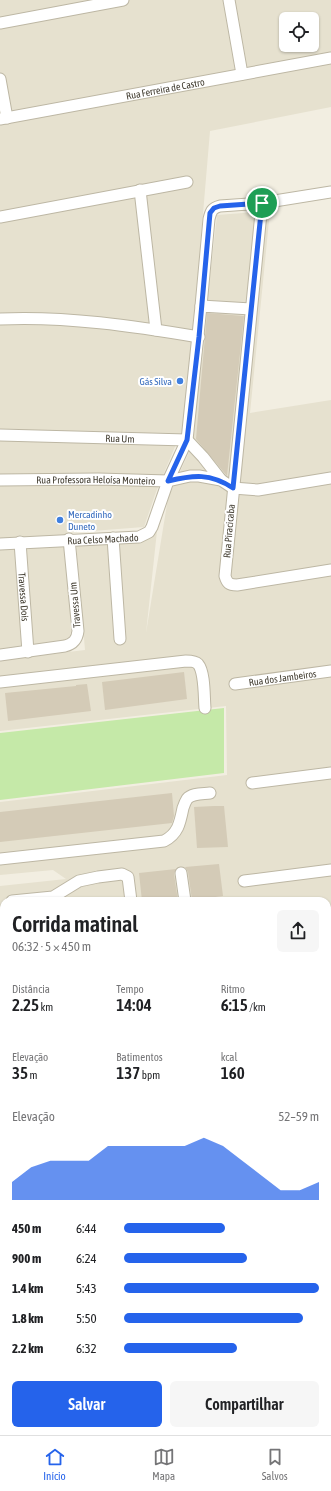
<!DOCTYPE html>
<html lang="pt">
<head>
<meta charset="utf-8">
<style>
  :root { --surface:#fff; --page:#f6f6f6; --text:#202124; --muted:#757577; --line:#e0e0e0; --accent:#2563eb }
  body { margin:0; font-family:"Asap Condensed",sans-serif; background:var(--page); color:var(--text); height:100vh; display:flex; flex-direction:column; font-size:15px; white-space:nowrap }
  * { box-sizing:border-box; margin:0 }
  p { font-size:13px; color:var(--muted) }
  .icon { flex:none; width:22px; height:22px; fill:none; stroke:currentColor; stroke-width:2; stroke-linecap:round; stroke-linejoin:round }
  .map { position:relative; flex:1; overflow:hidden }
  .sheet { position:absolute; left:0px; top:897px; width:331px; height:538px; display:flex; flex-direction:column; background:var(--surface); border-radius:12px 12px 0 0; box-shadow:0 1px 3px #0004 }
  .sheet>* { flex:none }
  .controls { position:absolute; left:279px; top:12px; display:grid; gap:8px }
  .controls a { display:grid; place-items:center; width:40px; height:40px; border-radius:6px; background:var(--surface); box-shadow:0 1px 3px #0004; font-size:20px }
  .pin { position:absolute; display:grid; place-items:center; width:34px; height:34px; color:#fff; margin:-17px; border:2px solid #fff; border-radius:50%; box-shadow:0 1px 4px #0007 }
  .round { display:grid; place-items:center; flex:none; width:42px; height:42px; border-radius:6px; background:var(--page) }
  .head { display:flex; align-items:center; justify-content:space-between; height:68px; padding:0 12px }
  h1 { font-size:22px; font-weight:600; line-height:30px }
  .figures { display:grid; grid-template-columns:repeat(3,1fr); gap:6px; height:68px; padding:4px 12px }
  .figures div { display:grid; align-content:center }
  .figures b { font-size:17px; font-weight:600 }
  .figures small { font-size:11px; font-weight:400 }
  .figures p { font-size:11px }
  .chart { height:112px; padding:8px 12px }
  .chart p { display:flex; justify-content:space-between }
  .chart svg { width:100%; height:72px; margin-top:4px; fill:var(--accent); opacity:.7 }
  .primary-button { display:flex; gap:8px; margin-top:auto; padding:8px 12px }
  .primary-button a { flex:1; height:46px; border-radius:6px; background:var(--accent); color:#fff; font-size:16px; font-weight:600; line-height:46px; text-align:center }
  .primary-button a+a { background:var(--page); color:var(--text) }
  ul { padding:0 12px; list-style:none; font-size:13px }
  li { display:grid; grid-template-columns:64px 48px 1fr; align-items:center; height:30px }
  li i { height:10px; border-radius:5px; background:var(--accent) }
  .menu { display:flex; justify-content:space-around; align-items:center; height:56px; border-top:1px solid var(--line); background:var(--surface); font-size:11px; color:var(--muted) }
  .menu a { display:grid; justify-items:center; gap:2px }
  .menu .on { color:var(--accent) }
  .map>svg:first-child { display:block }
</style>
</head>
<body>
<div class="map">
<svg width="331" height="1435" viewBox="0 0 331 1435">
  <rect width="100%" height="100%" fill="#f2eee1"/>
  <!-- residential -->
  <g fill="#e6e1cf" fill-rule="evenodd">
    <path d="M0,0h331v107l-121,24 -21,248 -7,51 -26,62 -12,35 -78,6 5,99 -4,11 -67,8zM286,19h26v26h-26z"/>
    <polygon points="270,211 250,413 331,400 331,1421 327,1423 327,901 4,901 4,1032 0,1032 0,886 66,879 53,870 0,875 0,802 227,775 226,706 0,731 0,660 85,650 76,543 149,536 157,531 146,633 168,498 190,450 217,215"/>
    <polygon points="0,1391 4,1391 4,1431 84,1431 85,1435 0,1435"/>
    <polygon points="87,1431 307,1431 298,1435 87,1435"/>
  </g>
  <!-- green -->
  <g fill="#c5e9a8">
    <polygon points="224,708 224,773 0,800 0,733"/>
    <polygon points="0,1060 4,1062 4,1388 0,1388"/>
    <polygon points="327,1120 331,1120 331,1180 327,1181"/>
  </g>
  <!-- building -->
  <g fill="#d4cbb7">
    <polygon points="207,313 244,316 227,476 196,439"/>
    <polygon points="184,672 187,699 105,710 102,682"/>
    <polygon points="87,684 91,711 8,721 5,693 76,686 76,685"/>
    <polygon points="172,793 174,816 172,823 0,842 0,812"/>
    <polygon points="214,806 224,806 228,847 197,848 194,807"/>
    <polygon points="219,864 223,896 192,900 188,872 185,867"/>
    <polygon points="176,869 174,874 178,901 142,901 139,873"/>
  </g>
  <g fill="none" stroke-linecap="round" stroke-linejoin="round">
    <defs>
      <g id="street">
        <polyline points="229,0 242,74"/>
        <polyline points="0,23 123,0"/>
        <polyline points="0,79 7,118"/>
        <path id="s1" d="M0,119l331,-61"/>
        <polyline points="140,190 156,330"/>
        <path d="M262,203l-37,373c2,7 4,9 12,9l94,-15"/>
        <polyline points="0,217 187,182"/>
        <path d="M201,306l8,-87c2,-8 3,-11 11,-13l42,-3 69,-11"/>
        <path d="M0,319c66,-3 134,7 199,18"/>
        <path id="s2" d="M0,435l187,5 16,17 18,23"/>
        <path id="s3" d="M0,480l98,-1 70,2 22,-5h9l22,4 12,8 25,2 73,-12"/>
        <polyline points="113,538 120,639"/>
        <path id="s4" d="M20,542l8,110"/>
        <path id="s5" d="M0,544l139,-7 10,-5 3,-5 16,-46 19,-41 14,-134 50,3"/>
        <path d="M0,655l65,-9c8,-2 12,-6 13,-15l-9,-92"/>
        <path d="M0,682l186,-21c4,0 9,0 12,3 7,8 6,34 7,44"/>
        <path id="s6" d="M235,684l96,-13"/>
        <polyline points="252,783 331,773"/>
        <path d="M0,859l164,-18c14,-7 16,-18 19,-33 1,-3 2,-6 4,-9 5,-6 16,-5 23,-6"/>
        <polyline points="181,873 185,901"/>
        <polyline points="244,881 331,870"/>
        <polyline points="12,901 53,897 79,881 98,877 122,874 128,877 131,901"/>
        <polyline points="3,958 4,964"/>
        <polyline points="327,968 331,967"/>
        <polyline points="327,1066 331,1066"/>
        <polyline points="327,1239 331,1238"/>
        <polyline points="109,1431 109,1435"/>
        <polyline points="200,1431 200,1435"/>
      </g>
    </defs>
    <!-- street casing -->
    <use href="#street" stroke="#bdb7a4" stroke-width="13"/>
    <!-- street -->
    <use href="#street" stroke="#fff" stroke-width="11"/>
  </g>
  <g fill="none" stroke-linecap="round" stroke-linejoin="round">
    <defs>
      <path id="route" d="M262,203l-29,285c-23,-15 -39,-13 -65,-7l19,-41 12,-103 11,-124 4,-5 6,-2z"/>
    </defs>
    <!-- route casing -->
    <use href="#route" stroke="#fff" stroke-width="8"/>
    <!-- route -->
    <use href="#route" stroke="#2563eb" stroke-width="5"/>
  </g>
  <!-- markers -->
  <g fill="#3f7fe0" stroke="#fff" stroke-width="1.5">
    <circle cx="180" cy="381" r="4"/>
    <circle cx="60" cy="520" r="4"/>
  </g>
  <g text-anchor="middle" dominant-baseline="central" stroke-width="4" stroke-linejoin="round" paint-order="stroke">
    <!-- street labels -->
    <g font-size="10" fill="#433e32" stroke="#fff">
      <text stroke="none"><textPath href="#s1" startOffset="168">Rua Ferreira de Castro</textPath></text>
      <text stroke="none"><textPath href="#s2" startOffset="120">Rua Um</textPath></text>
      <text stroke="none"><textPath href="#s3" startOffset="96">Rua Professora Heloísa Monteiro</textPath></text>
      <text transform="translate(229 531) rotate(-85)">Rua Piracicaba</text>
      <text stroke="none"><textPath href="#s5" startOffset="103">Rua Celso Machado</textPath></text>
      <text stroke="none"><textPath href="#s4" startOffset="55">Travessa Dois</textPath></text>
      <text transform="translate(75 605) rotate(-95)">Travessa Um</text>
      <text stroke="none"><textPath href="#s6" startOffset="48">Rua dos Jambeiros</textPath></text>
    </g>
    <!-- shop labels -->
    <g font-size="10" fill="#366cbe" stroke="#fff" text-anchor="end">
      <text x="172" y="381">Gás Silva</text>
      <text x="68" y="514" text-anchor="start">Mercadinho<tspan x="68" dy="12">Duneto</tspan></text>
    </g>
  </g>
</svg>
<div class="controls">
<a><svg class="icon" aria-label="locate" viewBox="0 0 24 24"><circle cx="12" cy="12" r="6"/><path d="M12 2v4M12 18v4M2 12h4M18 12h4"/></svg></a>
</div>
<div class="pin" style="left:262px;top:203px;background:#1e9e55"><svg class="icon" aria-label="arrive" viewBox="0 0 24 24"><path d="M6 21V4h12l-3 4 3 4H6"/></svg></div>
<section class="sheet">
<div class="head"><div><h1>Corrida matinal</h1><p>06:32 · 5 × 450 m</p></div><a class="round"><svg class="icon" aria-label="share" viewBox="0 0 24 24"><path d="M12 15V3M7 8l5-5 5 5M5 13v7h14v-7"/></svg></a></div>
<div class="figures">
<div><p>Distância</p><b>2.25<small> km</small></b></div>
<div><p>Tempo</p><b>14:04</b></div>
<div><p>Ritmo</p><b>6:15<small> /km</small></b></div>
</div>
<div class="figures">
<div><p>Elevação</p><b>35<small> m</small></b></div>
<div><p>Batimentos</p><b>137<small> bpm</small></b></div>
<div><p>kcal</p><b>160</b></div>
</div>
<div class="chart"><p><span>Elevação</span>52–59 m</p>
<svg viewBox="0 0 160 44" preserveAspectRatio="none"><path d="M0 44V33L10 24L20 20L30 20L40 20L50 11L60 11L70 11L80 11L90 11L100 6L110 11L120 20L130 29L140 38L150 38L160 33V44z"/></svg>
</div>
<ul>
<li><b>450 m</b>6:44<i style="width:52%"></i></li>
<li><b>900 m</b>6:24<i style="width:63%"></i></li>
<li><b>1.4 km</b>5:43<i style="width:100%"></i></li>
<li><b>1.8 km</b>5:50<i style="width:92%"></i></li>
<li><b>2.2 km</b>6:32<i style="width:58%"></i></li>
</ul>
<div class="primary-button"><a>Salvar</a><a>Compartilhar</a></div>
</section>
</div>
<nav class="menu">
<a class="on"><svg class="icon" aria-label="home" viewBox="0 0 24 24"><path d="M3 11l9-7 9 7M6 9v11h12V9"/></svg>Início</a>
<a><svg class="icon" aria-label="map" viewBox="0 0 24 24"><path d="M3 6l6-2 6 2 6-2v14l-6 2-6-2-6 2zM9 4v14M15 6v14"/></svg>Mapa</a>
<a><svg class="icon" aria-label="saved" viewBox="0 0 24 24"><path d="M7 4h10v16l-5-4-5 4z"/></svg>Salvos</a>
</nav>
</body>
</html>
